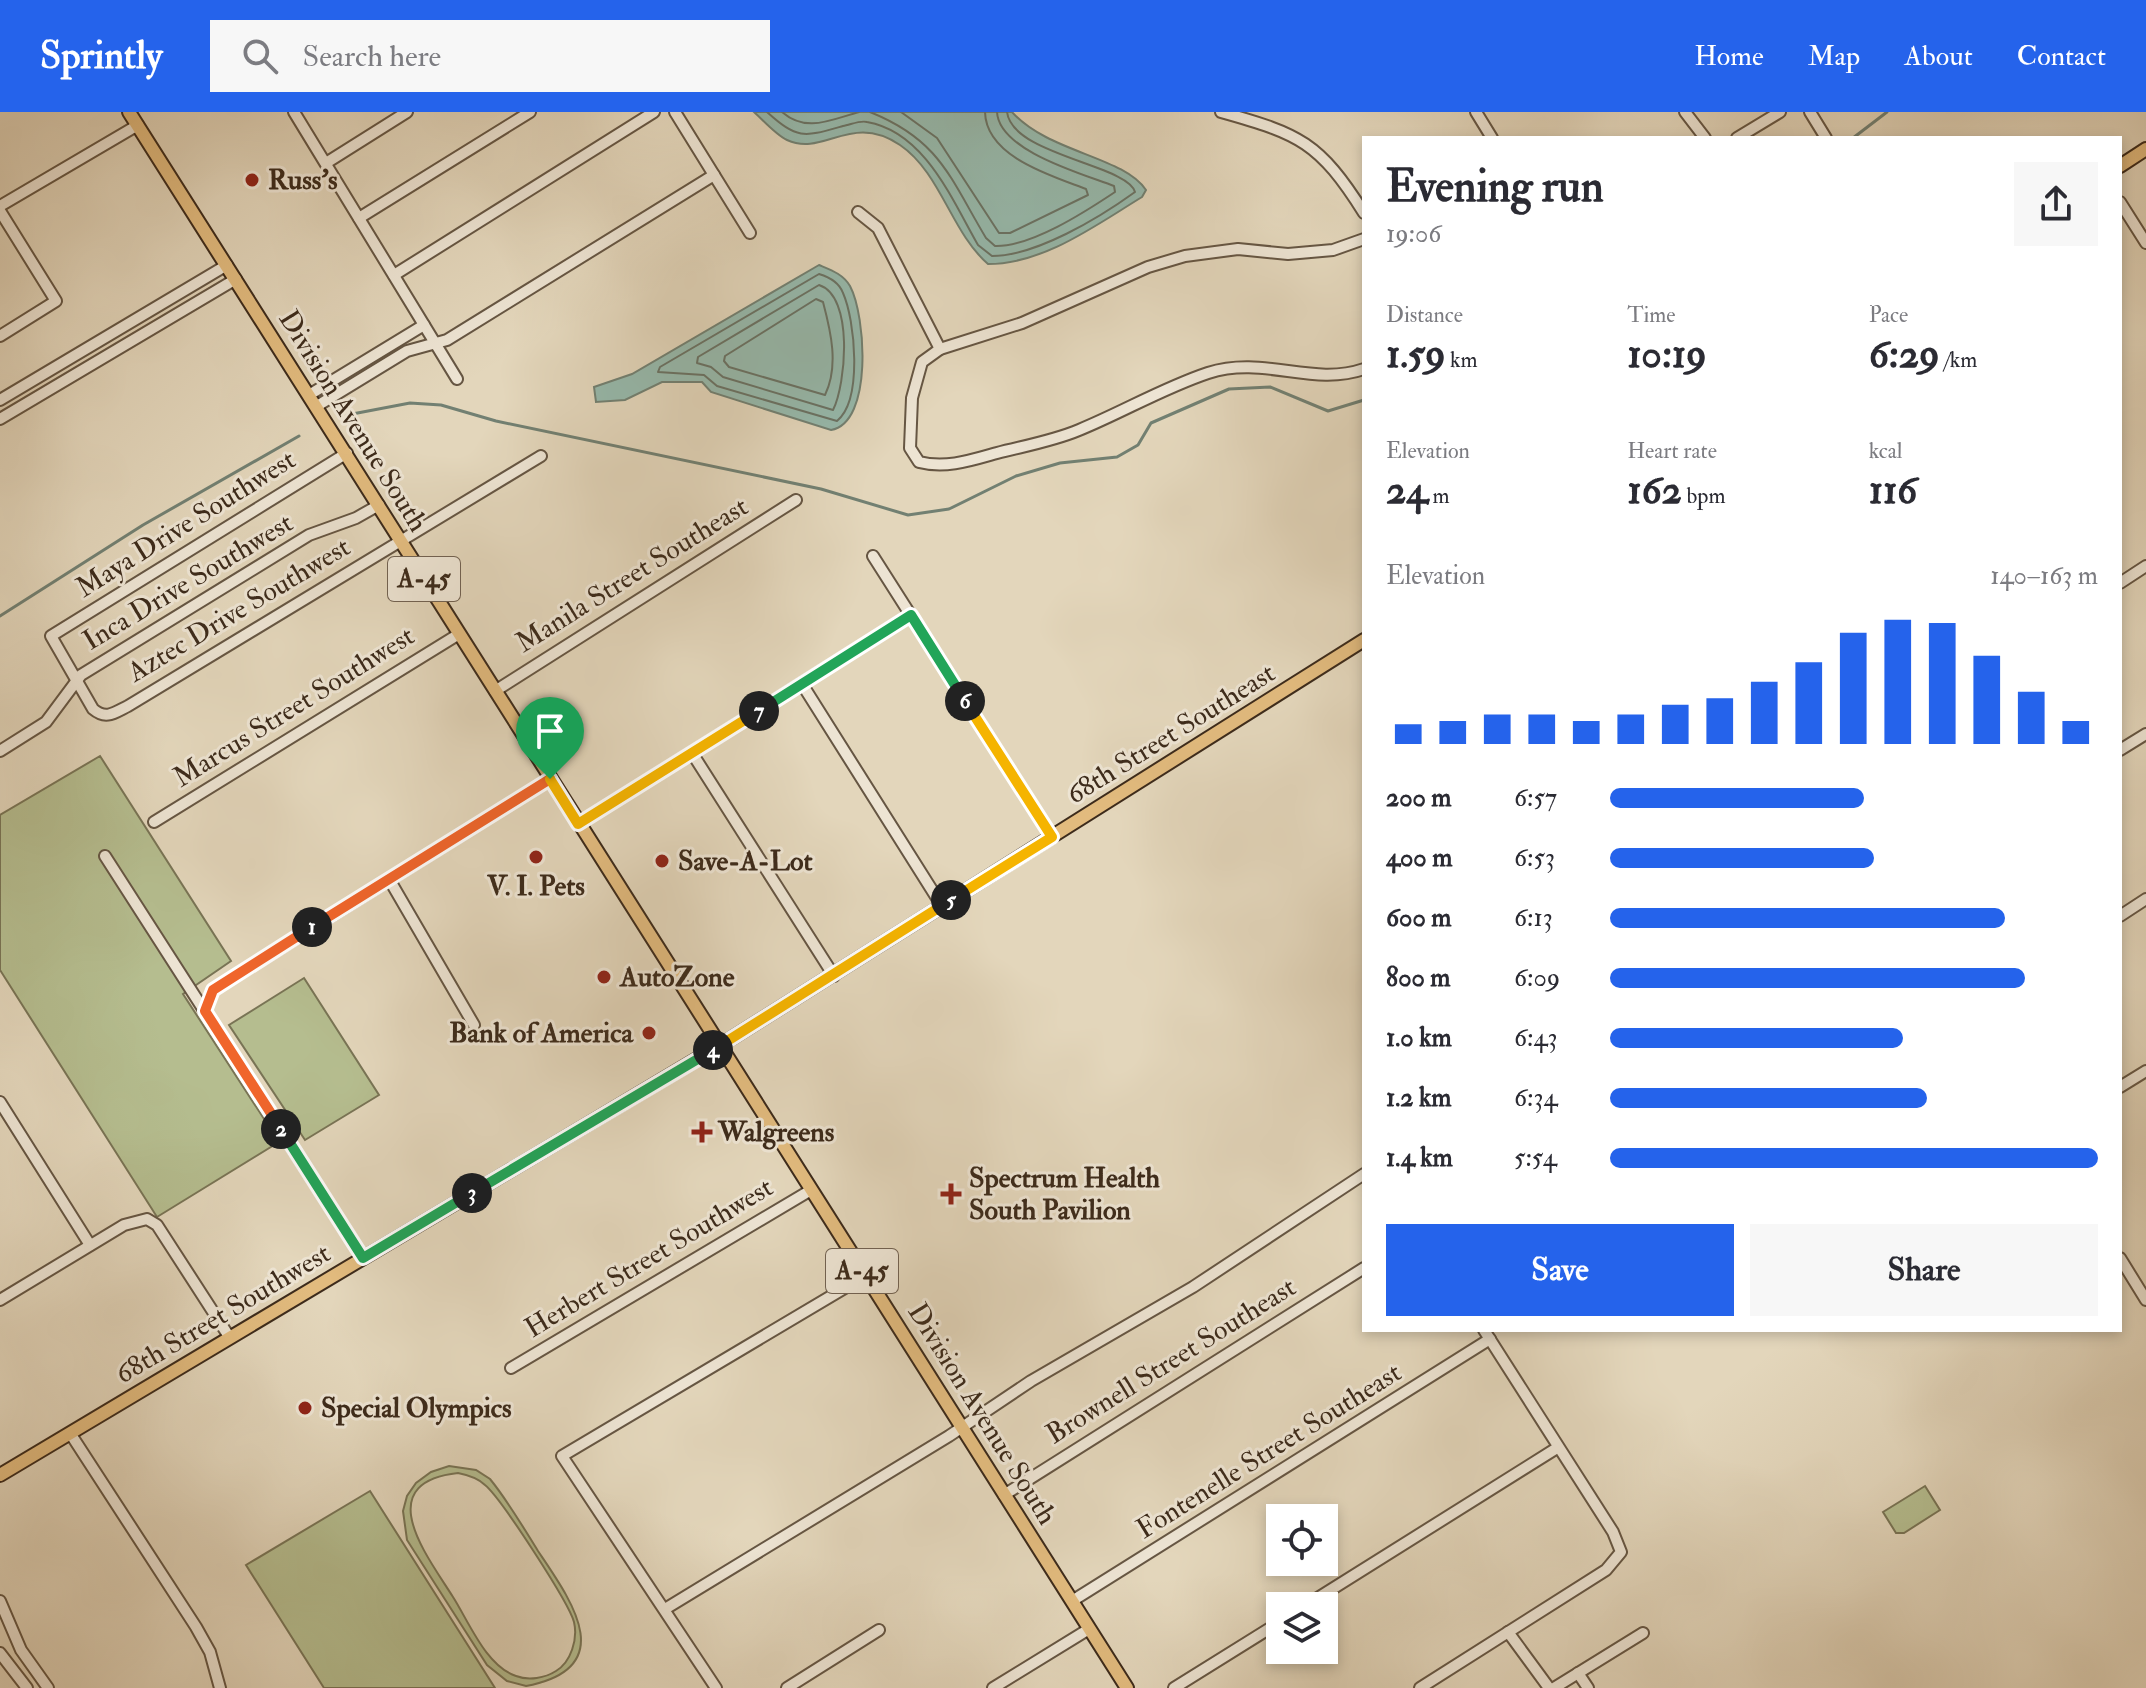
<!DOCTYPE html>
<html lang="en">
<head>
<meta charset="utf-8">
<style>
  :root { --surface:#fff; --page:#f7f7f7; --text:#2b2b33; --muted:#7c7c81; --accent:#2563eb }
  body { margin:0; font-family:"IM FELL Double Pica",serif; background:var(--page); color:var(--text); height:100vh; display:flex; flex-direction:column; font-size:30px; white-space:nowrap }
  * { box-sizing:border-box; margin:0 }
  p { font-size:26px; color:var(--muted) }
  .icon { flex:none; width:44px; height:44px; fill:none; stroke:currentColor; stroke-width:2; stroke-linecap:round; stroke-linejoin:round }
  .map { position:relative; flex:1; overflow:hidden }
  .panel { position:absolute; left:1362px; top:24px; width:760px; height:1196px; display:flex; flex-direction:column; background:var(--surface); border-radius:0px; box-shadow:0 4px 12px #0003 }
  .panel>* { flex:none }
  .buttons { position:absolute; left:1266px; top:1392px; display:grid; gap:16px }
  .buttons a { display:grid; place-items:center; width:72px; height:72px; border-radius:0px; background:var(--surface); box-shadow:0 4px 12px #0003; font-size:40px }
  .pin { position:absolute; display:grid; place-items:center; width:68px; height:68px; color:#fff; margin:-82px -34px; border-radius:50% 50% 50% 0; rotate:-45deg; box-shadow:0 0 8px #0007 }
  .pin .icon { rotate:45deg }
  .km { position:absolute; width:40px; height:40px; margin:-20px; border-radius:50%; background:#222; color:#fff; font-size:22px; line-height:40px; text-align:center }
  .round { display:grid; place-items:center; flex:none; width:84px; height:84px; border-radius:0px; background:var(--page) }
  .head { display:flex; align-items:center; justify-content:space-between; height:136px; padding:0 24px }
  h1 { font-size:44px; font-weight:700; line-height:60px }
  .figures { display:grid; grid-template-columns:repeat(3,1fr); gap:12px; height:136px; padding:8px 24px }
  .figures div { display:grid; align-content:center }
  .figures b { font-size:40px; font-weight:700 }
  .figures small { font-size:22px; font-weight:400 }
  .figures p { font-size:22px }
  .chart { height:224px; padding:16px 24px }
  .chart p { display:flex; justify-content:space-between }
  .chart svg { width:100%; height:144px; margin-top:8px; stroke:var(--accent); stroke-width:6 }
  .action { display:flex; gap:16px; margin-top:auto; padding:16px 24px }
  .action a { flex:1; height:92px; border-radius:0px; background:var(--accent); color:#fff; font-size:32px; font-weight:700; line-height:92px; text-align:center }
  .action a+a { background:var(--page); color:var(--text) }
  ul { padding:0 24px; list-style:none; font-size:26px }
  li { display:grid; grid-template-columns:128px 96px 1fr; align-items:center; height:60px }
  li i { height:20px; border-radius:10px; background:var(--accent) }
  header { display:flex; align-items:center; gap:48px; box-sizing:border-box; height:112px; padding:0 40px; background:var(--accent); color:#fff }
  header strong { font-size:38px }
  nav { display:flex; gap:44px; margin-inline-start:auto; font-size:28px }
  .search { width:560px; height:72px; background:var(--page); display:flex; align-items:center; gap:20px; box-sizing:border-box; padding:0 28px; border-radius:0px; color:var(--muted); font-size:30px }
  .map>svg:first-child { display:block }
</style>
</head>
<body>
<header>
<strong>Sprintly</strong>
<div class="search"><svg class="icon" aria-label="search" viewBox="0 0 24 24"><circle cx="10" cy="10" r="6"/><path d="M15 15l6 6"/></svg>Search here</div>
<nav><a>Home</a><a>Map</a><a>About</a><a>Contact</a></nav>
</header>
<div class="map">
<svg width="2146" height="1576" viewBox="0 0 2146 1576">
  <rect width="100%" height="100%" fill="#e3d6bb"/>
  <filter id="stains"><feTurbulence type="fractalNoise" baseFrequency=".0025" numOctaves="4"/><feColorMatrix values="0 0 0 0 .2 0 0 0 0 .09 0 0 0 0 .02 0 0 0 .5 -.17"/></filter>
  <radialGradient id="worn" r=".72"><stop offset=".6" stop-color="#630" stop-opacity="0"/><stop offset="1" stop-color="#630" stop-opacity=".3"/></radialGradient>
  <!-- green -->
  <g fill="#b5bd8f" stroke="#797455" stroke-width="2" fill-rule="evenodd">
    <polygon points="100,644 231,849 183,882 279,1030 157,1105 0,858 0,703"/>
    <polygon points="304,866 379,983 305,1028 229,913"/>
    <path d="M449,1354l27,4 14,9c18,22 33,48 48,72 33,49 83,117 -12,135l-19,-5 -20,-16 -80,-125 -4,-29 4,-15 9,-13 15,-11zM458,1361c10,2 20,5 27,12 16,13 84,118 89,137 4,17 -3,40 -18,49 -11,7 -27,10 -40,5 -30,-10 -47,-54 -63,-79 -25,-40 -84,-114 5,-124z"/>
    <polygon points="1925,1374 1940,1398 1904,1421 1896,1421 1883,1400"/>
    <polygon points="370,1379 495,1576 324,1576 246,1453"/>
  </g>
  <!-- water -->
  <g fill="#96b9ac" stroke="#728072" stroke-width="2">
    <path d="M754,0h258c37,41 111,44 134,78l-4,7c-46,28 -98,67 -154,67 -37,-32 -47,-91 -88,-119 -49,-33 -76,12 -113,-5 -11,-5 -23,-19 -33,-28z"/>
    <path d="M819,153c12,5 24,9 31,21 16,30 23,137 -19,144l-120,-38 -9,-10h-40l-37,18 -29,2 -2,-15 38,-13z"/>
  </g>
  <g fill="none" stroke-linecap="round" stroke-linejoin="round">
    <!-- shore -->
    <g stroke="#6a7264" stroke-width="2">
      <path d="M767,0c31,28 37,25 76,14 7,-1 17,-6 24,-4 58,10 85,78 111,123l14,11c44,0 107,-38 143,-64 -7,-27 -123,-37 -128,-80"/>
      <path d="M782,0c24,21 48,8 77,0"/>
      <path d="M870,0c70,28 80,66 116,126l9,8c36,1 90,-34 120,-54l-1,-6c-31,-12 -115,-35 -117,-74"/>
      <path d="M901,0l36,26 62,95h11l78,-38 -2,-6c-34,-13 -100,-32 -101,-77"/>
      <path d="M819,162c10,3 20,8 24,19 12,27 20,107 -6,128l-120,-35 -13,-11 -46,-3 2,-5z"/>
      <path d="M819,173c35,11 27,99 14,125l-110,-33 -12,-10 -14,-4 1,-6z"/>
      <path d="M816,187l7,3c8,30 16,64 2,93l-96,-28 -5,-6 1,-5z"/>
    </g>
    <!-- stream -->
    <g stroke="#728072" stroke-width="3">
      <polyline points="1853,26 1887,0"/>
      <polyline points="347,303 410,291 441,293 496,309 821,377 908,403 949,397 1016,364 1060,351 1117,345 1138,333 1151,311 1229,277 1270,275 1328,299 1364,288"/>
      <polyline points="0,504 143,413 299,324"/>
    </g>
    <defs>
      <g id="minor">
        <polyline points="294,0 457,267"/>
        <polyline points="675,0 750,121"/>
        <path d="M1221,0c79,22 98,30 143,101"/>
        <polyline points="1476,0 1492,26"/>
        <polyline points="1685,0 1705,26"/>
        <polyline points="1810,0 1826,26"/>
        <polyline points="1737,26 1780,0"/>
        <polyline points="326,51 407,0"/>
        <polyline points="2120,90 2146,131"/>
        <polyline points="0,94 138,13"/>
        <polyline points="0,99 56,189 0,224"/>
        <polyline points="858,100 878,116 940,237"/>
        <polyline points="359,106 530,0"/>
        <path d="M1364,127l-31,11 -45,4 -50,-5 -53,7 -37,11 -126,56 -82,26 -18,13 -10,36 -2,50 9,14c27,7 53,-2 78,-9 27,-7 56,-12 82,-23 44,-18 84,-42 129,-57 56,-18 104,14 156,-4"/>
        <polyline points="394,163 654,0"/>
        <polyline points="309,283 424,213"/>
        <polyline points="0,288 227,153"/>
        <polyline points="317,294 407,239 447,228 714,63"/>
        <polyline points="0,307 236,167"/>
        <path d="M347,341l-296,183 42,73c13,11 21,4 35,-3l413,-250"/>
        <polyline points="873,444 1052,725"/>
        <polyline points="2120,471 2146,454"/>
        <polyline points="802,572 942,794"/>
        <polyline points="495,579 796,388"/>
        <polyline points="2120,638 2146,622"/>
        <polyline points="0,639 46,610 81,563 309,423 356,406 379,393"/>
        <polyline points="692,641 834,864"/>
        <polyline points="154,710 459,522"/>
        <polyline points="578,712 911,503"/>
        <polyline points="105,744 363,1146"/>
        <polyline points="389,767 474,913"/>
        <polyline points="2120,804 2146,787"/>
        <polyline points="205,899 213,878 550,667"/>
        <polyline points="2120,975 2146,959"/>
        <polyline points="0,990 90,1133"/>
        <polyline points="2120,1146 2146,1188"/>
        <polyline points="0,1188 124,1113 147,1107 157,1113 230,1226"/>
        <polyline points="511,1256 811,1078"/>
        <polyline points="70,1321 196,1515 210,1540 220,1576"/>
        <polyline points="1004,1383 1364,1156"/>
        <polyline points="0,1489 21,1538 48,1576"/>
        <polyline points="1072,1489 1490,1227"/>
        <polyline points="1305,1494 1557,1336"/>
        <polyline points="665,1497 949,1324 1031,1269 1193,1175 1364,1062"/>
        <polyline points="1508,1520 1549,1576"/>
        <polyline points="0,1541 27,1576"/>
        <polyline points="1578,1561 1588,1576"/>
        <polyline points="716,1576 562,1344 865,1164"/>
        <polyline points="787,1576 879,1518"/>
        <polyline points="993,1576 1089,1517"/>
        <polyline points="1174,1576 1280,1510"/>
        <polyline points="1420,1576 1606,1458 1621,1440 1613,1420 1484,1218"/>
        <polyline points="1554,1576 1643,1521"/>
      </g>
      <g id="major">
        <polyline points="129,0 1127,1576"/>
        <polyline points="2120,54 2146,37"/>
        <polyline points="0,1363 732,926 1364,528"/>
      </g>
    </defs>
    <!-- minor casing -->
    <use href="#minor" stroke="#665643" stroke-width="14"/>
    <!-- major casing -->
    <use href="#major" stroke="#3d2b1b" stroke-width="16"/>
    <!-- minor -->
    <use href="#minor" stroke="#ede4d3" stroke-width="10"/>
    <!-- major -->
    <use href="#major" stroke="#e2bb7e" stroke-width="12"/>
  </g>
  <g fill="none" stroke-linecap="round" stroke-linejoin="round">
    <defs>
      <polyline id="split-1" points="312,815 550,667"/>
      <polyline id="split-2" points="281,1017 205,899 213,878 312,815"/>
      <polyline id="split-3" points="281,1017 363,1146 472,1081"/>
      <polyline id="split-4" points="472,1081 713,938"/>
      <polyline id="split-5" points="713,938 951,788"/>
      <polyline id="split-6" points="951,788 1052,725 965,589"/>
      <polyline id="split-7" points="759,599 911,503 965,589"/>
      <polyline id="split-8" points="550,667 578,712 759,599"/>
    </defs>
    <!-- split-1 casing -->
    <use href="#split-1" stroke="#fff" stroke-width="16"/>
    <!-- split-2 casing -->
    <use href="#split-2" stroke="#fff" stroke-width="16"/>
    <!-- split-3 casing -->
    <use href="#split-3" stroke="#fff" stroke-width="16"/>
    <!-- split-4 casing -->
    <use href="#split-4" stroke="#fff" stroke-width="16"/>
    <!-- split-5 casing -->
    <use href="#split-5" stroke="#fff" stroke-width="16"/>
    <!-- split-6 casing -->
    <use href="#split-6" stroke="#fff" stroke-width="16"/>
    <!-- split-7 casing -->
    <use href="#split-7" stroke="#fff" stroke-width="16"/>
    <!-- split-8 casing -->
    <use href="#split-8" stroke="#fff" stroke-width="16"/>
    <!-- split-1 -->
    <use href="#split-1" stroke="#f0652b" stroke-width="10"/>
    <!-- split-2 -->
    <use href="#split-2" stroke="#f0652b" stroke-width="10"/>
    <!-- split-3 -->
    <use href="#split-3" stroke="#22a559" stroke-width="10"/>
    <!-- split-4 -->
    <use href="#split-4" stroke="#22a559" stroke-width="10"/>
    <!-- split-5 -->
    <use href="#split-5" stroke="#f5b400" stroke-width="10"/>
    <!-- split-6 -->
    <use href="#split-6" stroke="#f5b400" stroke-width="10"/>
    <!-- split-7 -->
    <use href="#split-7" stroke="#22a559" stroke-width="10"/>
    <!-- split-8 -->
    <use href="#split-8" stroke="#f5b400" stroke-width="10"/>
  </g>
  <!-- markers -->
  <g fill="#8f2418" stroke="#ede4d3" stroke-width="3">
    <circle cx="252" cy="68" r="8"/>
    <circle cx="536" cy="745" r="8"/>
    <circle cx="662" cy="749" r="8"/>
    <circle cx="604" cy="865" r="8"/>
    <circle cx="649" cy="921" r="8"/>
    <path d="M698 1008h8v8h8v8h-8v8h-8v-8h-8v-8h8z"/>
    <path d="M947 1070h8v8h8v8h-8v8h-8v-8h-8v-8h8z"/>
    <circle cx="305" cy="1296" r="8"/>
  </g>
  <g text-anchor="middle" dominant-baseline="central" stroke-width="6" stroke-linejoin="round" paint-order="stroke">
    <!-- shield labels -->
    <g fill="#ede4d3" stroke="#726252" stroke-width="2">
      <rect x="388" y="445" width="72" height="44" rx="6"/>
      <rect x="826" y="1137" width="72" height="44" rx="6"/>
    </g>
    <g font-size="26" font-weight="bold" fill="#3d2b1b">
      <text x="424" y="467">A-45</text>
      <text x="862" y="1159">A-45</text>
    </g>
    <!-- poi labels -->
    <g font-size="28" font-weight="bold" fill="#3d2b1b" stroke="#ede4d3" text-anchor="start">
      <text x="268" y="68">Russ's</text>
      <text x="678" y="749">Save-A-Lot</text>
      <text x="536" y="774" text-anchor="middle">V. I. Pets</text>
      <text x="620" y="865">AutoZone</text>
      <text x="633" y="921" text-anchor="end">Bank of America</text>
      <text x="718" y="1020">Walgreens</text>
      <text x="969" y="1066">Spectrum Health<tspan x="969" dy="32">South Pavilion</tspan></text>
      <text x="321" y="1296">Special Olympics</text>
    </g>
    <!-- street labels -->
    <g font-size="28" fill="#3d2b1b" stroke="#ede4d3">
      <text transform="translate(353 309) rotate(58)">Division Avenue South</text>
      <text transform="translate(186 412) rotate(-32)">Maya Drive Southwest</text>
      <text transform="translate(632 463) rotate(-32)">Manila Street Southeast</text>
      <text transform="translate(188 470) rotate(-31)">Inca Drive Southwest</text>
      <text transform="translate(239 498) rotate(-31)">Aztec Drive Southwest</text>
      <text transform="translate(294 595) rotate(-32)">Marcus Street Southwest</text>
      <text transform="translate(1171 622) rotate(-32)">68th Street Southeast</text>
      <text transform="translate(649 1146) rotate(-31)">Herbert Street Southwest</text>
      <text transform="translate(223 1202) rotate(-31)">68th Street Southwest</text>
      <text transform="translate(1171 1249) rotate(-32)">Brownell Street Southeast</text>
      <text transform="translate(982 1302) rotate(58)">Division Avenue South</text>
      <text transform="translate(1269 1339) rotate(-32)">Fontenelle Street Southeast</text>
    </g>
  </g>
  <rect width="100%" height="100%" filter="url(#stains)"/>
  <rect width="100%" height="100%" fill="url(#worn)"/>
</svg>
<div class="buttons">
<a><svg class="icon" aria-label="locate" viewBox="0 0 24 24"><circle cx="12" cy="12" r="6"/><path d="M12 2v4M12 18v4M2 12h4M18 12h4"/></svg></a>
<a><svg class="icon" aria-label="layers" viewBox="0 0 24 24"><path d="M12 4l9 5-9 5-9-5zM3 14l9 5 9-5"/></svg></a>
</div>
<div class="pin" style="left:550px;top:667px;background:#1e9e55"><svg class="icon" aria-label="arrive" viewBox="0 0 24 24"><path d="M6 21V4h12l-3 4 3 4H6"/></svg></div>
<b class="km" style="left:312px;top:815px">1</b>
<b class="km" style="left:281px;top:1017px">2</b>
<b class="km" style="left:472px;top:1081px">3</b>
<b class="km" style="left:713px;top:938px">4</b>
<b class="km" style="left:951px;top:788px">5</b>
<b class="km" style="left:965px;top:589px">6</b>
<b class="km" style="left:759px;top:599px">7</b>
<section class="panel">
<div class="head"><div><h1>Evening run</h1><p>19:06</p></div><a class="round"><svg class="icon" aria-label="share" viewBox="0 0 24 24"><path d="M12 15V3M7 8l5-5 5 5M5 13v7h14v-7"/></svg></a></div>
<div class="figures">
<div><p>Distance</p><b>1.59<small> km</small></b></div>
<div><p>Time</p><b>10:19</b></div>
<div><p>Pace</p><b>6:29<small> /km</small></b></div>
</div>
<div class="figures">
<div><p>Elevation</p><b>24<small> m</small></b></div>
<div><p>Heart rate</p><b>162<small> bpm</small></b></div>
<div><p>kcal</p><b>116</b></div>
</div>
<div class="chart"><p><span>Elevation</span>140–163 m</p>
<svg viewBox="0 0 160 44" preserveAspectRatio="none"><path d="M5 44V38M15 44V37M25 44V35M35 44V35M45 44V37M55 44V35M65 44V32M75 44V30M85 44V25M95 44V19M105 44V10M115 44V6M125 44V7M135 44V17M145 44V28M155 44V37"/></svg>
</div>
<ul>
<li><b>200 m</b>6:57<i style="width:52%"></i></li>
<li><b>400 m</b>6:53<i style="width:54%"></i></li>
<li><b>600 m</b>6:13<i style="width:81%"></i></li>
<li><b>800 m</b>6:09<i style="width:85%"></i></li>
<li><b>1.0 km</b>6:43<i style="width:60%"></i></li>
<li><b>1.2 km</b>6:34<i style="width:65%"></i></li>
<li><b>1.4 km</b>5:54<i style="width:100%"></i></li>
</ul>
<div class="action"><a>Save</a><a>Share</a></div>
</section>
</div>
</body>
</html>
